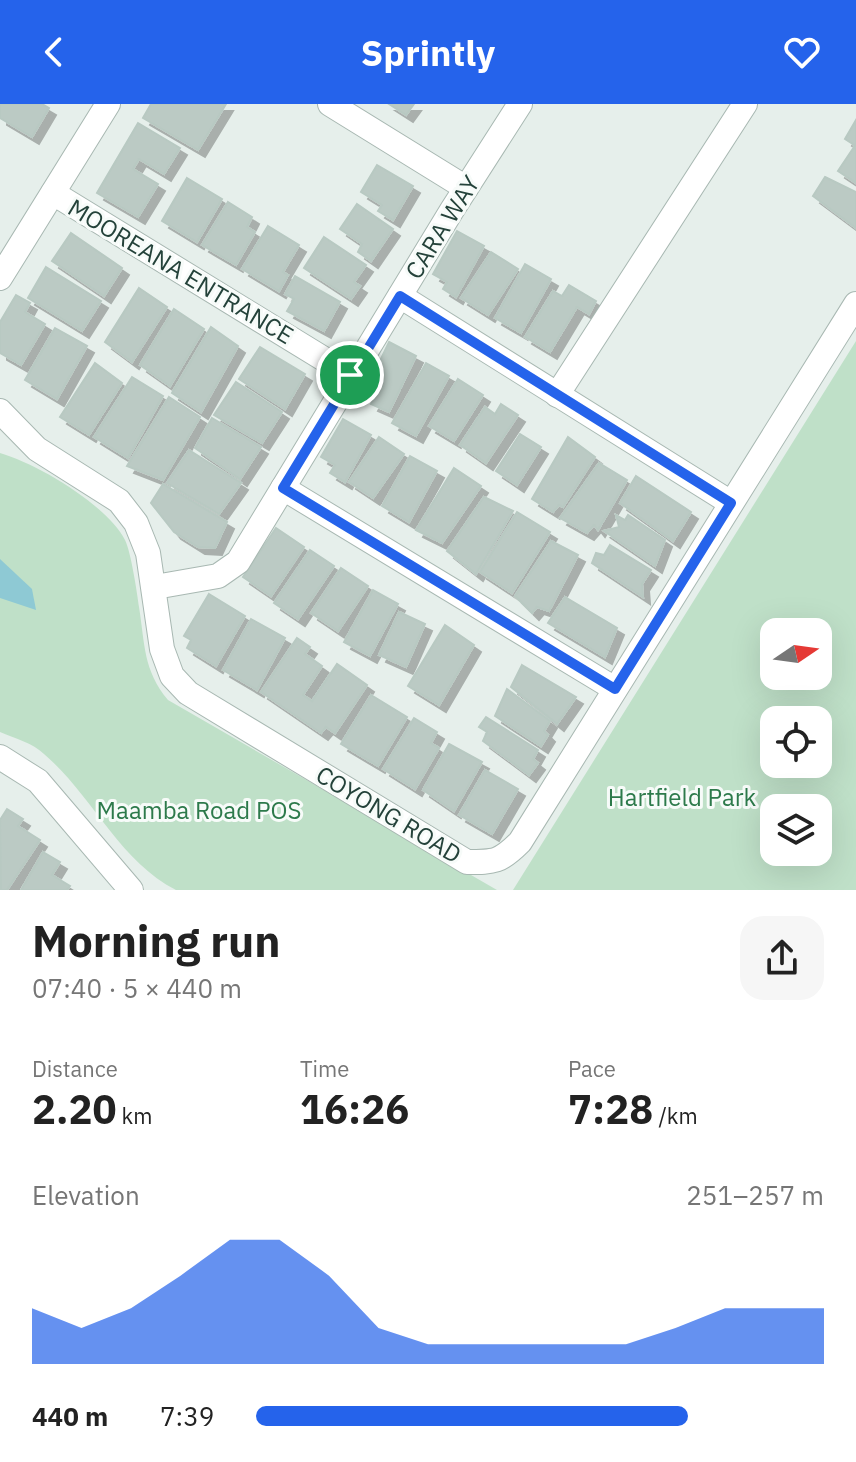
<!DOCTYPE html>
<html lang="en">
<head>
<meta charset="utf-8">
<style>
  :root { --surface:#fff; --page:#f6f6f6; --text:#222; --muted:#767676; --accent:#2563eb }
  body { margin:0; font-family:"IBM Plex Sans",sans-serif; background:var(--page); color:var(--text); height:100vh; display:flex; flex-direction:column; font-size:30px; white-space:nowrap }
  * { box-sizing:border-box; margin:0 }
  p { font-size:26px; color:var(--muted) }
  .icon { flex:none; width:44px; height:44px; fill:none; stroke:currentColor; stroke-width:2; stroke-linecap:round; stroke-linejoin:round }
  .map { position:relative; height:786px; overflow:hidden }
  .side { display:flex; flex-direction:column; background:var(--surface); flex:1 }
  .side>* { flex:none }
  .needle { width:52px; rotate:77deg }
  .controls { position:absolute; left:760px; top:514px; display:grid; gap:16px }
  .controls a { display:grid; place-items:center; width:72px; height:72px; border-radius:16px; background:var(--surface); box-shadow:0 8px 32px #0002; font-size:40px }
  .pin { position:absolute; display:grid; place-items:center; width:68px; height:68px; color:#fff; margin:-34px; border:4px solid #fff; border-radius:50%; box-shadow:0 2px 8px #0007 }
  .round { display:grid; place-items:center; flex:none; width:84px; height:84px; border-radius:24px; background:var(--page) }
  .headline { display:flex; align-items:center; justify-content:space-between; height:136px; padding:0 32px }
  h1 { font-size:44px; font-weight:700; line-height:60px }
  .metrics { display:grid; grid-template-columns:repeat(3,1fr); gap:12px; height:136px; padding:8px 32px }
  .metrics div { display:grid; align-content:center }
  .metrics b { font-size:40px; font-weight:700 }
  .metrics small { font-size:22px; font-weight:400 }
  .metrics p { font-size:22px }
  .chart { height:224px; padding:16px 32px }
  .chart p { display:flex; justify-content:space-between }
  .chart svg { width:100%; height:144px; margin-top:8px; fill:var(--accent); opacity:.7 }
  ul { padding:0 32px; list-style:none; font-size:26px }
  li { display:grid; grid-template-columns:128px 96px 1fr; align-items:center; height:60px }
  li i { height:20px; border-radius:10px; background:var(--accent) }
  header { display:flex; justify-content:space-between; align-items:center; height:104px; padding:0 32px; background:var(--accent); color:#fff; font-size:36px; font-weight:700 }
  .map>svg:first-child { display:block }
</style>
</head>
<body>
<header><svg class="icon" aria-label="back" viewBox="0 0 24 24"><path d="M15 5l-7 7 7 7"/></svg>Sprintly<svg class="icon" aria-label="heart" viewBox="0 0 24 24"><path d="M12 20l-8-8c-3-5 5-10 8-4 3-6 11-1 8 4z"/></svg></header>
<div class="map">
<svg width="856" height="786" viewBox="0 0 856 786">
  <defs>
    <filter id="shadow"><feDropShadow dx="7" dy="7" stdDeviation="0" flood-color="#0004"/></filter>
  </defs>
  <rect width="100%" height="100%" fill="#e6efeb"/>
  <!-- green -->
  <g fill="#bfe0c8" fill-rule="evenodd">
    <path d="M856,237v549h-343zM774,528h44v44h-44zM774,616h44v44h-44zM774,704h44v44h-44z"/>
    <path d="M0,349c38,11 107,52 125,87 6,12 12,52 14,67 6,37 4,63 29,93l329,190h-321c-58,-30 -83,-94 -132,-136 -11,-11 -30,-16 -44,-22z"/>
  </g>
  <!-- water -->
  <polygon fill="#8ec9d4" points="0,455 32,485 36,506 0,494"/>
  <!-- building -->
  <g fill="#bbcac4" stroke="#b8c9c2" stroke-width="2" filter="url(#shadow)">
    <polygon points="0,0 42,0 49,4 32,33 0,14"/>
    <polygon points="151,0 226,0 198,46 143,14"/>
    <polygon points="389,0 414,0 406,11"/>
    <polygon points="856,16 856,42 845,35"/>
    <polygon points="138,19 180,44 164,70 139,55 133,65 158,80 138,113 97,89"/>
    <polygon points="854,43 856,45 856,79 838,67"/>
    <polygon points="377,61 413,82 393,116 378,107 382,101 361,88"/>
    <polygon points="825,73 856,88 856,124 813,92"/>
    <polygon points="187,74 222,95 197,138 162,117"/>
    <polygon points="228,98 252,113 247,123 255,128 236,161 202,141"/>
    <polygon points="357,100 393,125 371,157 358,148 362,140 340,125"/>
    <polygon points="268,122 299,141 283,168 288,171 279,187 242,165"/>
    <polygon points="457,127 484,142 456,193 443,185 447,178 433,170"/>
    <polygon points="71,129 122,164 104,192 52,157"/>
    <polygon points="324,133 366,161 354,178 360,182 351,195 304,164"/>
    <polygon points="491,148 518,165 488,211 461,194"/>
    <polygon points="525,160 551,175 521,229 495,214"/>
    <polygon points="46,163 101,197 82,227 28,194"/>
    <polygon points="295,172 340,198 324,227 287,207 294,195 285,190"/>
    <polygon points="569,181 596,197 589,210 577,203 550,248 525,233 553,187 562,192"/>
    <polygon points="139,184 167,203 132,258 105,238"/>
    <polygon points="16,191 30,199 25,208 45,220 21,261 0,249 0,218"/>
    <polygon points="174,205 204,225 170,282 140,261"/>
    <polygon points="211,223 238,242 201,308 172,289"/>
    <polygon points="55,224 87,242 57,295 25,276"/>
    <polygon points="389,238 416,252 389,308 371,300 376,291 366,286"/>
    <polygon points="260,243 305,270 285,305 239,275"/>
    <polygon points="95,259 122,279 89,331 60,313"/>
    <polygon points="426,259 449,272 416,332 392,319"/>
    <polygon points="132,273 163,292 128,354 94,333"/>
    <polygon points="458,275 483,291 454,337 429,322"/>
    <polygon points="236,278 282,308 262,339 214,311"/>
    <polygon points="169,293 200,313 163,376 127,362"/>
    <polygon points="501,300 518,311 486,359 460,341 485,303 495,310"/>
    <polygon points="212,314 261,343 240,375 195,344"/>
    <polygon points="343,315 371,331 345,378 330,369 335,361 321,353"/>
    <polygon points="520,330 541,343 517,381 496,367"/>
    <polygon points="379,333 404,350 373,394 349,378"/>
    <polygon points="568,333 595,353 563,403 559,401 553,408 532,395"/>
    <polygon points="189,346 241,379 219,410 167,379"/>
    <polygon points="410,352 437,367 409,418 382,402"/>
    <polygon points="599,359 627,376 598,426 594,421 587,429 560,414"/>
    <polygon points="454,364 481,382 442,439 416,426"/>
    <polygon points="636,372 691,408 673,437 620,399"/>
    <polygon points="163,380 227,418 215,444 198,443 174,428 151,399"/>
    <polygon points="484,393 513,407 476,470 447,447"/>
    <polygon points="517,408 550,428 512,489 480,468"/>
    <polygon points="616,411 625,416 628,411 665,436 655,462 604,427 619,423"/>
    <polygon points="276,424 304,443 271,492 243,473"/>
    <polygon points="551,437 578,451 549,507 537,503 532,509 515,492"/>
    <polygon points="610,441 651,466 642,480 643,493 592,459 596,449 604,451"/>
    <polygon points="310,446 334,462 298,515 274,499"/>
    <polygon points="341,464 368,482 338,527 311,509"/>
    <polygon points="373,486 398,500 370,552 344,538"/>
    <polygon points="209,490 245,512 216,562 187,544 191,536 184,532"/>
    <polygon points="565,493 617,524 605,553 548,519"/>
    <polygon points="399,508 425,520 406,563 379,551"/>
    <polygon points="251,515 285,534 257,586 223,566"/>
    <polygon points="445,521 474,541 439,601 408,582"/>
    <polygon points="297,534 310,543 305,550 322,562 303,591 312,597 337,560 367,581 335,629 326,623 321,629 261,588"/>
    <polygon points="522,561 576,593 557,620 511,583"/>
    <polygon points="507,585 550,617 544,627 548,631 541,642 495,612"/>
    <polygon points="371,591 407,613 378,662 341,640"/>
    <polygon points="486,613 538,646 533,655 538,659 529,671 483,637 487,628 479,623"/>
    <polygon points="414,614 437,628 431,639 439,644 415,685 383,665"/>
    <polygon points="449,640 482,658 454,707 423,686"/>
    <polygon points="485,666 518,685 492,730 459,711"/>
    <polygon points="7,705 23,715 18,722 40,736 7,786 1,786 0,716"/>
    <polygon points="43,748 60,758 52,771 70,782 67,786 21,786"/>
  </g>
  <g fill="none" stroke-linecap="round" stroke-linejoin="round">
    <defs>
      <g id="minor">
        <polyline points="330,0 466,84"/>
        <polyline points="53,89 350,271"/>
        <polyline points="0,174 108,0"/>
        <polyline points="400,192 731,399"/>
        <polyline points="557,291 745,0"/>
        <path d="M0,307l37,38 82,52 17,22 12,30 14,96 10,27 16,17 279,169c28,0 33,0 53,-20l336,-538"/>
        <polyline points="283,384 615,585"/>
        <polyline points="155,483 218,472 238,458 452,106 520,0"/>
        <polyline points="0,653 38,677 131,786"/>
      </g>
    </defs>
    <!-- minor casing -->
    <use href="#minor" stroke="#a8b8b2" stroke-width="26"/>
    <!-- minor -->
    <use href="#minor" stroke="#fff" stroke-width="24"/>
  </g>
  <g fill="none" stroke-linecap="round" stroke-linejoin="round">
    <defs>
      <polygon id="route" points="400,192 731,399 615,585 283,384"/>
    </defs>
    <!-- route casing -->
    <use href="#route" stroke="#fff" stroke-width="16"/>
    <!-- route -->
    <use href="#route" stroke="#2563eb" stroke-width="10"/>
  </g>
  <g text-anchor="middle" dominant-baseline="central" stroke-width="6" stroke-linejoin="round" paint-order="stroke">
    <!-- street labels -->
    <g font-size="24" fill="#24423a" stroke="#f7fbf9">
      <text transform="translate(442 123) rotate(-58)">CARA WAY</text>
      <text transform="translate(181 167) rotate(31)">MOOREANA ENTRANCE</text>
      <text transform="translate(389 710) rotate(31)">COYONG ROAD</text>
    </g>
    <!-- park labels -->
    <g font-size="24" fill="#2d7a4b" stroke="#f7fbf9">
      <text x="682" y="693">Hartfield Park</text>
      <text x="199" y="706">Maamba Road POS</text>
    </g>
  </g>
</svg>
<div class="controls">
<a><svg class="needle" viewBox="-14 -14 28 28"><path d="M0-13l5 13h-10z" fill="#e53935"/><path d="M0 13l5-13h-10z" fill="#767676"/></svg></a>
<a><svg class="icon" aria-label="locate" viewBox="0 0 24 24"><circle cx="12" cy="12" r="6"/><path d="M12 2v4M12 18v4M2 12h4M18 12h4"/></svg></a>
<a><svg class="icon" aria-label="layers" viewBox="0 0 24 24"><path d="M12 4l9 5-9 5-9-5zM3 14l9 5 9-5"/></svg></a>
</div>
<div class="pin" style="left:350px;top:271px;background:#1e9e55"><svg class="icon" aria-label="arrive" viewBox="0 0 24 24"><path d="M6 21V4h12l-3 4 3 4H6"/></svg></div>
</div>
<section class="side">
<div class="headline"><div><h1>Morning run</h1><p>07:40 · 5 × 440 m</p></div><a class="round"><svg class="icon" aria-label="share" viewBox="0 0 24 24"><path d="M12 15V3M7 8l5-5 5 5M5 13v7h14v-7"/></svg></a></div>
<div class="metrics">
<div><p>Distance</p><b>2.20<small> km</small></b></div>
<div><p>Time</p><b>16:26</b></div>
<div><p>Pace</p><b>7:28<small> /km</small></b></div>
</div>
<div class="chart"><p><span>Elevation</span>251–257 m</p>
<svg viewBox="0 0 160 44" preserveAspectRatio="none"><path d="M0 44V27L10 33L20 27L30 17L40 6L50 6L60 17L70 33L80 38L90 38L100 38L110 38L120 38L130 33L140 27L150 27L160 27V44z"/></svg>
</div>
<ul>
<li><b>440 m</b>7:39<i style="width:76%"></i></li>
</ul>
</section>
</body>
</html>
